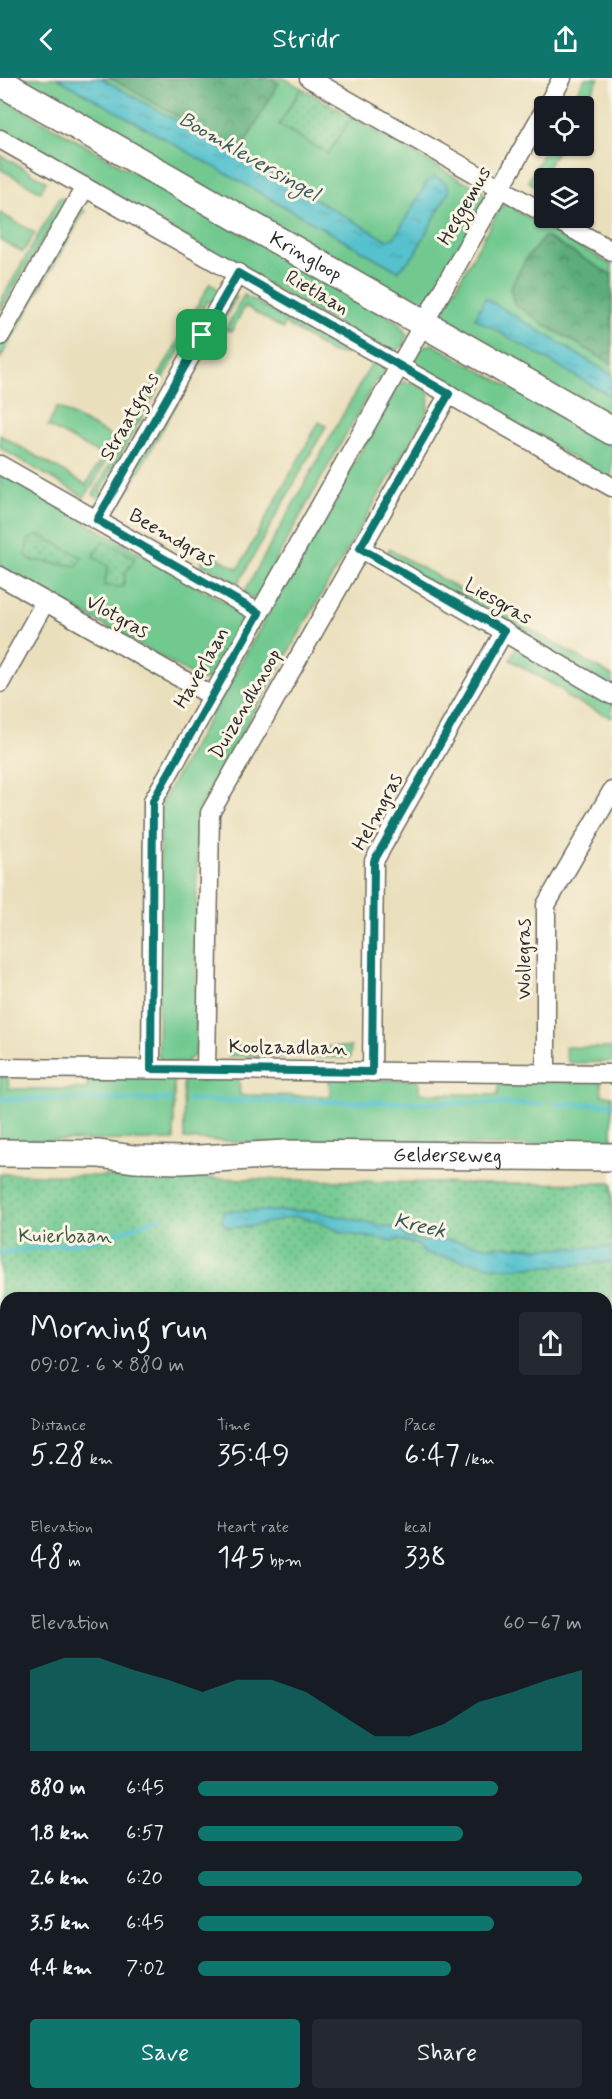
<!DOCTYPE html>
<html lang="en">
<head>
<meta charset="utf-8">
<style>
  :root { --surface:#171b24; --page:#242831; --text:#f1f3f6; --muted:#9ea1a6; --accent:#0f766e }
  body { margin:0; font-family:Mynerve,sans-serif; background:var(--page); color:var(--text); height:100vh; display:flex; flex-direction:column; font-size:22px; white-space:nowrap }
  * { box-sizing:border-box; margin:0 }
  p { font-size:20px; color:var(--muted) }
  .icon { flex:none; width:33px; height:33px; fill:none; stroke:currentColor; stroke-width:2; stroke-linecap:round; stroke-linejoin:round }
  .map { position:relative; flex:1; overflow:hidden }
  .sheet { position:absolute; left:0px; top:1214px; width:612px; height:808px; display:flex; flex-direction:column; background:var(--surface); border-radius:18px 18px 0 0; box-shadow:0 2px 4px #0004 }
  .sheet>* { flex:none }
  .controls { position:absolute; left:534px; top:18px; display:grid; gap:12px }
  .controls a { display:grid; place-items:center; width:60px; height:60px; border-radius:6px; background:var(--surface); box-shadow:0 2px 4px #0004; font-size:30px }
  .pin { position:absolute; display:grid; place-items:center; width:51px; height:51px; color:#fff; margin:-26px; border-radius:12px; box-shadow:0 3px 9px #0006 }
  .round { display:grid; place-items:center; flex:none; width:63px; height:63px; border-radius:6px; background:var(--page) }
  .summary { display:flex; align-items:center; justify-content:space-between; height:102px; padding:0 30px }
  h1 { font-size:33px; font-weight:600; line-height:45px }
  .stats { display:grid; grid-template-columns:repeat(3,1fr); gap:9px; height:102px; padding:6px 30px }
  .stats div { display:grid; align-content:center }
  .stats b { font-size:30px; font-weight:600 }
  .stats small { font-size:16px; font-weight:400 }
  .stats p { font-size:16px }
  .chart { height:168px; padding:12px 30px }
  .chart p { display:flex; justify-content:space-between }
  .chart svg { width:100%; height:108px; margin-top:6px; fill:var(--accent); opacity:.7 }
  .cta { display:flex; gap:12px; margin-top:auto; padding:12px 30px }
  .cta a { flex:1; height:69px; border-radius:6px; background:var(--accent); color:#fff; font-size:24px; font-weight:600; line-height:69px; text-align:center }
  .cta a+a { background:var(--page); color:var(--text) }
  ul { padding:0 30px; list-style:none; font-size:20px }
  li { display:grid; grid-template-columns:96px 72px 1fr; align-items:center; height:45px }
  li i { height:15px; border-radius:8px; background:var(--accent) }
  header { display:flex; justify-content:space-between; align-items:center; height:78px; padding:0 30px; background:var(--accent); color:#fff; font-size:27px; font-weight:600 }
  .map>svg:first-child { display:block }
</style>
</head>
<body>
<header><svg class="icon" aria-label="back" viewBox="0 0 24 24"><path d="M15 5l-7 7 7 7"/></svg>Stridr<svg class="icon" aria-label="share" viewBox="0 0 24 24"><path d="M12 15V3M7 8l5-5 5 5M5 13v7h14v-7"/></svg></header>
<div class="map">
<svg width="612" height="2021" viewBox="0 0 612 2021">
  <defs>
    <pattern id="forest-crowns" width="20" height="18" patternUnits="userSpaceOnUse" patternTransform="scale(1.5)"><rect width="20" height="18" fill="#5cad7a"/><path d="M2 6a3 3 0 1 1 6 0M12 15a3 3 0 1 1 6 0" fill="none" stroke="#4c8d64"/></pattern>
    <pattern id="park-dots" width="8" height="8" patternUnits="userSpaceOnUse" patternTransform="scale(1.5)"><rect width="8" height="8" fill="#71c990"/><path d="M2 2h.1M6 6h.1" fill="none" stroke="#5da376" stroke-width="1.8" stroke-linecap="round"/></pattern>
    <pattern id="water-ripples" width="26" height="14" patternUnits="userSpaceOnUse" patternTransform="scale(1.5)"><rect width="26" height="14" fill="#55c2ce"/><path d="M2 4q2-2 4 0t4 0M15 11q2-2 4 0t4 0" fill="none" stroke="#479ea7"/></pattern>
  </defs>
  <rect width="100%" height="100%" fill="#fcf5e5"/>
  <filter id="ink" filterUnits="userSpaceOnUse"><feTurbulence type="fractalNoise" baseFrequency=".0167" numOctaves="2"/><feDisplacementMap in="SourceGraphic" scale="12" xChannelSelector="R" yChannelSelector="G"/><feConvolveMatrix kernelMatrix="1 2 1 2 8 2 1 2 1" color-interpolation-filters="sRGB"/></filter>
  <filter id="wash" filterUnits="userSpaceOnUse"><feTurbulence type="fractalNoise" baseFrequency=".008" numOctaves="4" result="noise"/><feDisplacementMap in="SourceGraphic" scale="24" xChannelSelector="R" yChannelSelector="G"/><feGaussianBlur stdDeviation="1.35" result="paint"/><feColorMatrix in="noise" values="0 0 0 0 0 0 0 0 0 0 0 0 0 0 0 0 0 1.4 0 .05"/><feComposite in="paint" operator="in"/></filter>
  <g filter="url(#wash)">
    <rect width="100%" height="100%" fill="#eadfbc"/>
    <!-- grass -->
    <g fill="#71c990" stroke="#4e7a5e" stroke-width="1.5">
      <polygon points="12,0 284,0 462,103 480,109 487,121 429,221 418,230"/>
      <polygon points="585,0 599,0 583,28 569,28"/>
      <polygon points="0,19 398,244 407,257 405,266 396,273 384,273 0,53"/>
      <polygon points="547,68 560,68 545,94 557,100 544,100 544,114 528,103"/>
      <polygon points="0,77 46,103 41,114 0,91 2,86 0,85"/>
      <polygon points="60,119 71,124 62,139 56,139 0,234 0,224"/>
      <polygon points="507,124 514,126 515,132 612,187 612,346 444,245 441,236 446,227 500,130"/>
      <polygon points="80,131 85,133 0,281 0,271"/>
      <polygon points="0,135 35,155 23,174 0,162"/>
      <polygon points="210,205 220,213 214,225 207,223 100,414 105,417 102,421 93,417"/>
      <polygon points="244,217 348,276 331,275 285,245 283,251 245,228 232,253 225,252"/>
      <polygon points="234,218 237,219 119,428 113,426"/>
      <polygon points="432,266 612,365 612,403 416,288 414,279 421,269"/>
      <polygon points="374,281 382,285 385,296 385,304 377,301 265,501 269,505 263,516 253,520 243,516"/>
      <polygon points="403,304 412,305 429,313 428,332 197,733 196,976 183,986 161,983 158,976 161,725 396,311"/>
      <polygon points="57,329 117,361 93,407 84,419 0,370 0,357 86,407 103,378 48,348"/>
      <polygon points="319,344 326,348 238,506 207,489 200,488 206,473 238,491"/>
      <polygon points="0,395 241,533 245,539 244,547 215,597 209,601 202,602 0,489"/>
      <polygon points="389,471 612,598 612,609 386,479"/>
      <polygon points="516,569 612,625 612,640 566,619 564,613 510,582"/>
      <polygon points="229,967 351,969 350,980 229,978"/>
      <polygon points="565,969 612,970 612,984 570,985 567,981"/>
      <polygon points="0,999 8,999 9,1011 87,1011 88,999 171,999 174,1004 174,1062 0,1063"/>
      <polygon points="186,1000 239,1001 240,1017 330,1018 329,1001 419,1002 419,1015 498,1017 499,1004 601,1003 602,1017 612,1018 612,1068 276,1066 184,1061 183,1004"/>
      <polygon points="606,1705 612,1705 612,1770 606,1767"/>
      <rect x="129" y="2016" width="126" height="5"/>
    </g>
    <!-- forest -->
    <g fill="url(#forest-crowns)" stroke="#446c52" stroke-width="1.5">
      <polygon points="110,0 270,0 279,5 240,74"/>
      <polygon points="545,158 612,197 612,286 545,247 514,226 510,210 525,182"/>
    </g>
    <!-- park -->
    <g fill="url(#park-dots)" stroke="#4e7a5e" stroke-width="1.5">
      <polygon points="301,10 352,39 328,76 279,47"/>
      <polygon points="39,457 82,479 77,488 30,482 26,477 28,462"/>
      <polygon points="103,462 135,480 125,496 123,509 104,508 108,488 93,479"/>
      <polygon points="0,1096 496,1106 612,1105 612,1330 606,1330 606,1220 6,1220 6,1313 0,1313"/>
    </g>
    <!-- water -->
    <g fill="url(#water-ripples)" stroke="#40767c" stroke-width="1.5">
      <path d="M57,0h44l286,162 8,-3 32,-55 7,-5c8,3 14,5 15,14l-35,64 -16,16z"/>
      <polygon points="485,220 612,297 612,319 475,240"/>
      <polygon points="223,1133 314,1133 402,1152 406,1159 423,1164 435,1160 486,1168 547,1170 612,1169 612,1183 593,1186 501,1190 424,1175 418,1167 400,1162 391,1163 343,1155 316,1143 297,1138 253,1148 229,1150 222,1144"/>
    </g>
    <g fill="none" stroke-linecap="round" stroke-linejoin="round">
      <!-- stream -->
      <g stroke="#55c2ce" stroke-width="5">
        <polyline points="0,1021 171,1022"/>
        <polyline points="189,1022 540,1026"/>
        <polyline points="557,1026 612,1026"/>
        <polyline points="0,1175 94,1162 123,1153 160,1139"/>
      </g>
    </g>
  </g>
  <g filter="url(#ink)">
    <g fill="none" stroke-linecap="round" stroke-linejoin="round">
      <defs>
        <g id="street">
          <polyline points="309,0 544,135"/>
          <polyline points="547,28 562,0"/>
          <polyline points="0,61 612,409"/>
          <polyline points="553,140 612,173"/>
          <polyline points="0,258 85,109"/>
          <polyline points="0,387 259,535"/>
          <polyline points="97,442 238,195"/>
          <polyline points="360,470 612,617"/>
          <polyline points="0,498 212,618"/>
          <polyline points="0,605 45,524"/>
          <polyline points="0,990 612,996"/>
          <polyline points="151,991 153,723 544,33"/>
          <polyline points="206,992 210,735 449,316"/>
          <polyline points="372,994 374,783 504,553"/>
          <polyline points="546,995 546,827 612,713"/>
          <polyline points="606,1331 612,1332"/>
          <polyline points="606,1520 612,1520"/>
          <polyline points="606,1699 612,1699"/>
          <polyline points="606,1958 612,1958"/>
          <polyline points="429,2021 429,2016"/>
        </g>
        <g id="secondary">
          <path id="s1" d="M0,4l612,349"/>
          <path id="s2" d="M0,1075l99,1 35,5 48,1 102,-6 328,3"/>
        </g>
      </defs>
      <!-- street casing -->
      <use href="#street" stroke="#6e6a5e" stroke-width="21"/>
      <!-- secondary casing -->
      <use href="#secondary" stroke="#6e6a5e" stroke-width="30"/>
      <!-- street -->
      <use href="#street" stroke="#fff" stroke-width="18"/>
      <!-- secondary -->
      <use href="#secondary" stroke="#fff" stroke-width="27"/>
    </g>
  </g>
  <g fill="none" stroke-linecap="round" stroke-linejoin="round" filter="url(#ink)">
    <defs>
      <polygon id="route" points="238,195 449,316 360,470 504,553 374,783 372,994 151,991 153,723 259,535 97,442"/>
    </defs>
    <!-- route casing -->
    <use href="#route" stroke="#fff" stroke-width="12"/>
    <!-- route -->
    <use href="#route" stroke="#0f766e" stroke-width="8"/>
  </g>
  <g text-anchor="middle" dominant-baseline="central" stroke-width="6" stroke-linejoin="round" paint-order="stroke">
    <!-- street labels -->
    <g font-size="20" fill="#2b2b2b" stroke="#fcf5e5">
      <text transform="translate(465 128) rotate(-60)">Heggemus</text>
      <text stroke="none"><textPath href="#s1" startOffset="352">Kringloop</textPath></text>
      <text transform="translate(317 215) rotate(30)">Rietlaan</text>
      <text transform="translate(130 339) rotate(-60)">Straatgras</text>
      <text transform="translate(172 460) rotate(30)">Beemdgras</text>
      <text transform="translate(498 524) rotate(30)">Liesgras</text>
      <text transform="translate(117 539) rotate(29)">Vlotgras</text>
      <text transform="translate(202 590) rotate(-60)">Haverlaan</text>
      <text transform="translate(246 626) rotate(-60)">Duizendknoop</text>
      <text transform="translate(378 734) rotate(-62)">Helmgras</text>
      <text transform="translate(524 881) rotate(-90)">Wollegras</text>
      <text transform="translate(288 970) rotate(1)">Koolzaadlaan</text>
      <text stroke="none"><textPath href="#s2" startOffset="448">Gelderseweg</textPath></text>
    </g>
    <!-- park labels -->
    <g font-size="20" fill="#405a49" stroke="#fcf5e5">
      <text x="65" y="1158">Kuierbaan</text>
    </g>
    <!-- water labels -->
    <g font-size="21" font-style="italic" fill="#38585c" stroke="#fcf5e5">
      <text transform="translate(249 79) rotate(30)">Boomkleversingel</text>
      <text transform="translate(420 1148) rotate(13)">Kreek</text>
    </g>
  </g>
</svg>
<div class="controls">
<a><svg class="icon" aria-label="locate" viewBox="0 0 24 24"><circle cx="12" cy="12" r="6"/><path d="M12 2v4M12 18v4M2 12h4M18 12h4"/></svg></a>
<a><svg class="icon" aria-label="layers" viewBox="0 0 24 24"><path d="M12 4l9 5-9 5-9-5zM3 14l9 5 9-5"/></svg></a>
</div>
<div class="pin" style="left:202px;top:257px;background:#1e9e55"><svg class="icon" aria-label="arrive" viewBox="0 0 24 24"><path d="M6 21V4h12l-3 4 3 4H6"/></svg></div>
<section class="sheet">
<div class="summary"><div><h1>Morning run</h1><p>09:02 · 6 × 880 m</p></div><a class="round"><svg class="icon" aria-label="share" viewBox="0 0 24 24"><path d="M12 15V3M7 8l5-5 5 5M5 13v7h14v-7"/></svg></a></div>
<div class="stats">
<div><p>Distance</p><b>5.28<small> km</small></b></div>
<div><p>Time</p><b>35:49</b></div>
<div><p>Pace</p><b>6:47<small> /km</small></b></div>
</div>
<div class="stats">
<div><p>Elevation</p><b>48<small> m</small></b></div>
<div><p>Heart rate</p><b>145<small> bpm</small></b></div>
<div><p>kcal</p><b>338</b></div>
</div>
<div class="chart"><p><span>Elevation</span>60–67 m</p>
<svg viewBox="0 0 160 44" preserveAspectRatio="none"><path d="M0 44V11L10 6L20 6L30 11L40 15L50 20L60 15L70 15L80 20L90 29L100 38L110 38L120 33L130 24L140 20L150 15L160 11V44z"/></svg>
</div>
<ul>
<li><b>880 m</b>6:45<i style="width:78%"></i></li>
<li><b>1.8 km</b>6:57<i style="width:69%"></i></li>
<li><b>2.6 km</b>6:20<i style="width:100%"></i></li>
<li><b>3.5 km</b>6:45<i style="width:77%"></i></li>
<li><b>4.4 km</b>7:02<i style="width:66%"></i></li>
</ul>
<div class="cta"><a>Save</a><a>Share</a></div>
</section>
</div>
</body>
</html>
